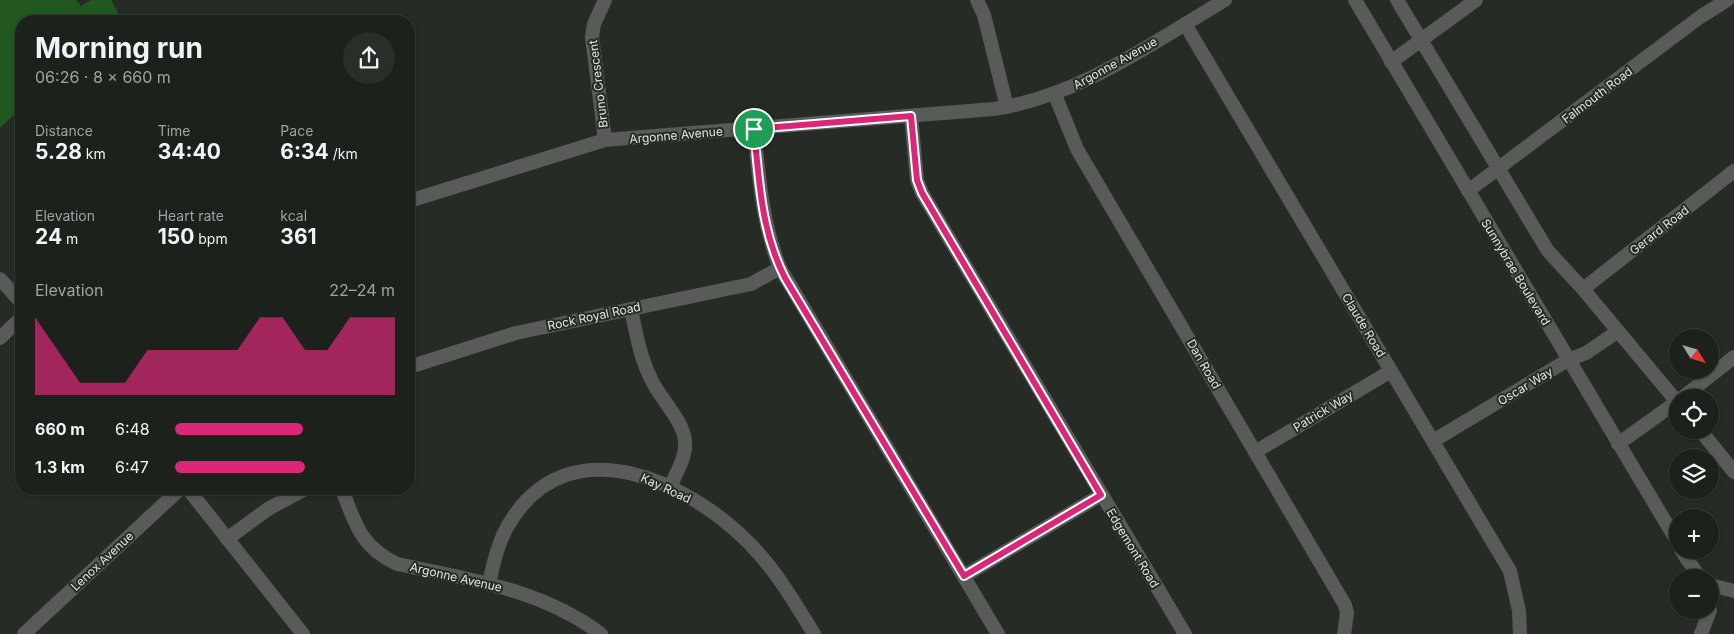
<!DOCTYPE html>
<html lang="en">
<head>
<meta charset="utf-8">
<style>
  :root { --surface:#1c211c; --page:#292e29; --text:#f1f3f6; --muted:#a0a3a3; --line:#3a3e3b; --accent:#db2777 }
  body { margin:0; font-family:Inter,sans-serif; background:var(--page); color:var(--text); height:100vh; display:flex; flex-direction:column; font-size:19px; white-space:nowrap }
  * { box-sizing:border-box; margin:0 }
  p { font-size:16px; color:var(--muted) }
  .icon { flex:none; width:28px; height:28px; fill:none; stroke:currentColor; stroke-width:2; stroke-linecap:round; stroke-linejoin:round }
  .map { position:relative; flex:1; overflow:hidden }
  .panel { position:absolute; left:15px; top:15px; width:400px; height:480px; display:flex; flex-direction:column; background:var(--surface); border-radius:20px; box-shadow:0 1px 4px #0004,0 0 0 1px var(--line) }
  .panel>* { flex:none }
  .needle { width:32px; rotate:127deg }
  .controls { position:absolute; left:1669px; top:329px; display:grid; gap:10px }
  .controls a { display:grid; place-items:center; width:50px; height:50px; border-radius:50%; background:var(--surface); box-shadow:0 1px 4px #0004,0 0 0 1px var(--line); font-size:25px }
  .pin { position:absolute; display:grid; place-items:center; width:42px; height:42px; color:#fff; margin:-21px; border:2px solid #fff; border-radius:50%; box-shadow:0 1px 5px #0007 }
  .round { display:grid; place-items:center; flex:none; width:52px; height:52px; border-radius:26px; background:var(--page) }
  .headline { display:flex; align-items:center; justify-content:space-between; height:85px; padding:0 20px }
  h1 { font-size:28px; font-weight:700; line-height:38px }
  .metrics { display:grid; grid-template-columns:repeat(3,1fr); gap:8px; height:85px; padding:5px 20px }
  .metrics div { display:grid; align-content:center }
  .metrics b { font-size:21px; font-weight:700 }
  .metrics small { font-size:14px; font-weight:400 }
  .metrics p { font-size:14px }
  .chart { height:140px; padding:10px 20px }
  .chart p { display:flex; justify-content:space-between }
  .chart svg { width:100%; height:90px; margin-top:5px; fill:var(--accent); opacity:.7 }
  ul { padding:0 20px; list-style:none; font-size:16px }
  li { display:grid; grid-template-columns:80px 60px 1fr; align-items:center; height:38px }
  li i { height:12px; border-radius:6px; background:var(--accent) }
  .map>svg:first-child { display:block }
</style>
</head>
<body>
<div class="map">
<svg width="1734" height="634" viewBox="0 0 1734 634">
  <rect width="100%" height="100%" fill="#262c25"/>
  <!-- building -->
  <polygon fill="#225720" points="0,0 76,0 81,6 91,0 111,0 120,16 115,21 21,21 21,108 0,128"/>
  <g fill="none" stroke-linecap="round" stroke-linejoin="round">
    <!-- minor -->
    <g stroke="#585b58" stroke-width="14">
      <polyline points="605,0 594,24 592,37 605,140"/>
      <polyline points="977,0 984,15 1007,107"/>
      <polyline points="1355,0 1678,543"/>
      <polyline points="1397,0 1548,251 1583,289 1678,403"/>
      <polyline points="1185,24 1510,571 1519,611 1520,634"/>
      <polyline points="1391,62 1476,0"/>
      <polyline points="1055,95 1077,149 1345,605 1347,613 1344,634"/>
      <polyline points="911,116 917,180 922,193 1185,634"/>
      <path d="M754,129c5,48 8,94 26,139l218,366"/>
      <polyline points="1468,191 1700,17 1727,0"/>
      <path d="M409,201l196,-61 389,-31c86,-13 158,-66 231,-109"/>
      <polyline points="0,279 21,302"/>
      <polyline points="1583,289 1734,171"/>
      <path d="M631,309c5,24 9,48 20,70 8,18 32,42 34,61 2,16 -9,33 -15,47"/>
      <polyline points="0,338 21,318"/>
      <polyline points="409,367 516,333 751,284 780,268"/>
      <polyline points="1682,398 1734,357"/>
      <polyline points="1700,430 1734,472"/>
      <polyline points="1433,441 1568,360 1586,353 1617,332"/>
      <polyline points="1618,444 1678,401"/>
      <polyline points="1255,452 1391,371"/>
      <polyline points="188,489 303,634"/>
      <path d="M342,489c13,35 19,58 55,75 71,15 144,25 204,70"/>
      <polyline points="227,539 268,509 305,489"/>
      <polyline points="1681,550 1700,578"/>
      <polyline points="964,576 1101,495"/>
      <path d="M489,583c5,-22 10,-45 23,-64 60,-92 175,-38 236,23 27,27 46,59 66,92"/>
      <polyline points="1710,585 1734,591"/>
      <polyline points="24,634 180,489"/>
      <polyline points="1701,634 1710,610"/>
    </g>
  </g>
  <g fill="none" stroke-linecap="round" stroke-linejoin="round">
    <defs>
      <path id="route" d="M911,116l6,64 5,13 179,302 -137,81 -179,-298c-24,-47 -26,-98 -31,-149z"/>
    </defs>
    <!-- route casing -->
    <use href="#route" stroke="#fff" stroke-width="10"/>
    <!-- route -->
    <use href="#route" stroke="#db2777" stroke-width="6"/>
  </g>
  <g text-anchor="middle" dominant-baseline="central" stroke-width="4" stroke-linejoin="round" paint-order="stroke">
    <!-- street labels -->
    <g font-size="12" fill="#e1e5e0" stroke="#262c25">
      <text transform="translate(1115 63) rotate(-29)">Argonne Avenue</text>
      <text transform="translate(598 84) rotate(-97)">Bruno Crescent</text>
      <text transform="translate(1597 95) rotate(-37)">Falmouth Road</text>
      <text transform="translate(676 135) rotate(-5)">Argonne Avenue</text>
      <text transform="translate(1659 230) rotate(-38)">Gerard Road</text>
      <text transform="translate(1516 272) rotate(59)">Sunnybrae Boulevard</text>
      <text transform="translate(594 316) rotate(-12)">Rock Royal Road</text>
      <text transform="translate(1364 325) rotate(59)">Claude Road</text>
      <text transform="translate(1204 364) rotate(60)">Dan Road</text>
      <text transform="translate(1525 386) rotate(-31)">Oscar Way</text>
      <text transform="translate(1323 411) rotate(-31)">Patrick Way</text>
      <text transform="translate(666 488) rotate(25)">Kay Road</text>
      <text transform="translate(1133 548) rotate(59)">Edgemont Road</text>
      <text transform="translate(102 561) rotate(-43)">Lenox Avenue</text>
      <text transform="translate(456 577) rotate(13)">Argonne Avenue</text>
    </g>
  </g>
</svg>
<div class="controls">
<a><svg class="needle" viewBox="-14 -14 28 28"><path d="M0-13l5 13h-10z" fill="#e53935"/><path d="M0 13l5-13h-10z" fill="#a0a3a3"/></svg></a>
<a><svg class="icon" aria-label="locate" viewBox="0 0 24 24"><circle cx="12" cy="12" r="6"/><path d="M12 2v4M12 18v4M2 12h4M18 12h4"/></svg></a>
<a><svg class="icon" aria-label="layers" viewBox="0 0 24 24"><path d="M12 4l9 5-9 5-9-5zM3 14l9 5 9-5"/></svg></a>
<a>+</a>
<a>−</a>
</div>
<div class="pin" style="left:754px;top:129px;background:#1e9e55"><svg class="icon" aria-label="arrive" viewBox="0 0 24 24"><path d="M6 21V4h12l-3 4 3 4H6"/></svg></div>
<section class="panel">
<div class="headline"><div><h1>Morning run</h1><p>06:26 · 8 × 660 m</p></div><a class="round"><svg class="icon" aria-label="share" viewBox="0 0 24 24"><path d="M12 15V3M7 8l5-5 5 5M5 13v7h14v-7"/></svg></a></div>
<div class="metrics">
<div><p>Distance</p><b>5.28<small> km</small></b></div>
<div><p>Time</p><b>34:40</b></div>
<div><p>Pace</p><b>6:34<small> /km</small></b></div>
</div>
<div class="metrics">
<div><p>Elevation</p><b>24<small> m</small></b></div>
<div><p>Heart rate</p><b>150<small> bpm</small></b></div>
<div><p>kcal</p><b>361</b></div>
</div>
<div class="chart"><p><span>Elevation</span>22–24 m</p>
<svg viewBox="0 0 160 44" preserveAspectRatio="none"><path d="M0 44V6L10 22L20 38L30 38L40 38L50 22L60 22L70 22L80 22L90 22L100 6L110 6L120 22L130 22L140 6L150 6L160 6V44z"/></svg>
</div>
<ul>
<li><b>660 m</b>6:48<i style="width:58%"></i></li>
<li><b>1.3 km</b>6:47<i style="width:59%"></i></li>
</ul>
</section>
</div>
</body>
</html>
